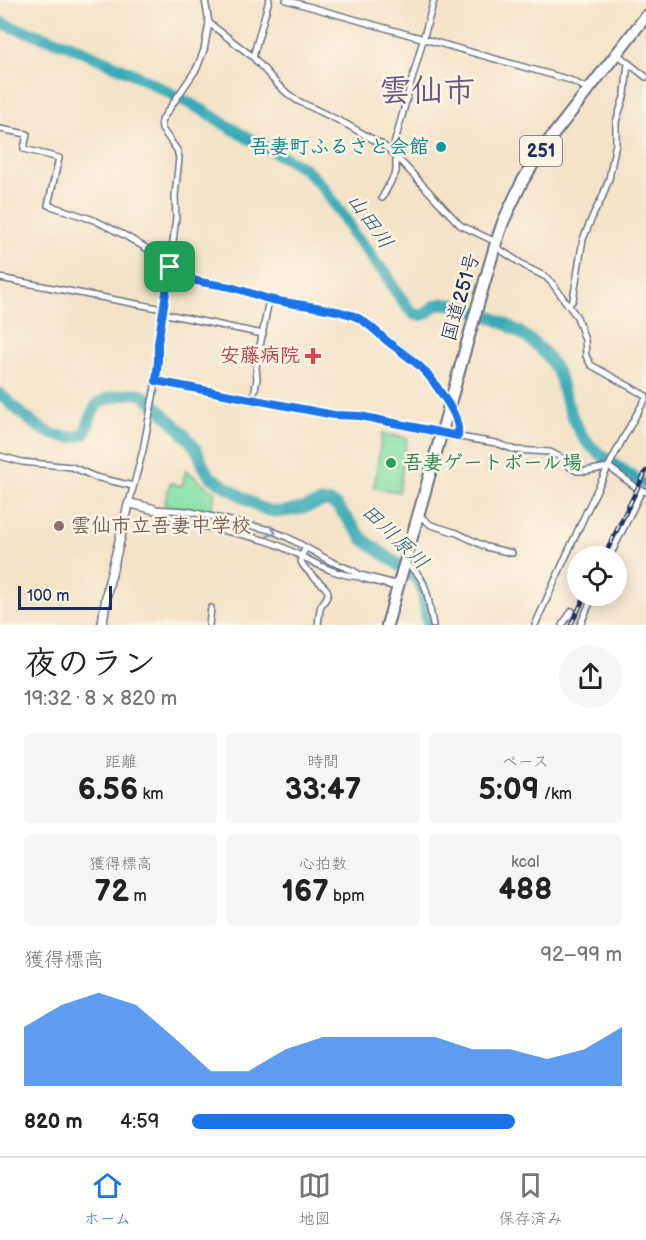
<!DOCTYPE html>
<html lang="ja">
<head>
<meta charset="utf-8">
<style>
  :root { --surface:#fff; --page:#f6f6f6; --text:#222; --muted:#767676; --line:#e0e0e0; --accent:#1a73e8 }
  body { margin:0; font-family:"Balsamiq Sans","Klee One",sans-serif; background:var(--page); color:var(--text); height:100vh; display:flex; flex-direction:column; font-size:22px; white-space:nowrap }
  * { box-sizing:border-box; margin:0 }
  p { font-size:20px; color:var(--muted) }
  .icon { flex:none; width:33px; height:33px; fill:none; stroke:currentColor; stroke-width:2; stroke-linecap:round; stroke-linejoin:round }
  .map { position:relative; height:625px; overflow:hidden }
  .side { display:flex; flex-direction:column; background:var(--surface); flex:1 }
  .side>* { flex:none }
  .fabs { position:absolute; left:567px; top:546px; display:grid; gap:12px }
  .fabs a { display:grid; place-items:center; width:60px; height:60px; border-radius:50%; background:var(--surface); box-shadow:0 3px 15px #0003; font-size:30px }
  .scale { position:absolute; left:18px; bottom:15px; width:94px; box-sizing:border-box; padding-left:6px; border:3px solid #1b2f5e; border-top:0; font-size:16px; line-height:21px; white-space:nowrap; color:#1b2f5e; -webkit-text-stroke:4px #fcf5e5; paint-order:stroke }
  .pin { position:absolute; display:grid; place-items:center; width:51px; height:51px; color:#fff; margin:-26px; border-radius:12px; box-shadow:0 3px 9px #0006 }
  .round { display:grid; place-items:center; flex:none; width:63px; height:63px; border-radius:32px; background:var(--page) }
  .head { display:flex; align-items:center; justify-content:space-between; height:102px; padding:0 24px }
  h1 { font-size:33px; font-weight:700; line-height:45px }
  .figures { display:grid; grid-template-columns:repeat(3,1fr); gap:9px; height:102px; padding:6px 24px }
  .figures div { display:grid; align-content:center; border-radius:6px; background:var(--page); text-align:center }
  .figures b { font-size:30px; font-weight:700 }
  .figures small { font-size:16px; font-weight:400 }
  .figures p { font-size:16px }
  .chart { height:168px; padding:12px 24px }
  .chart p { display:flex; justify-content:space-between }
  .chart svg { width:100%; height:108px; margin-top:6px; fill:var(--accent); opacity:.7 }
  ul { padding:0 24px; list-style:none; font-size:20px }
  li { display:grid; grid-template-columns:96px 72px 1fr; align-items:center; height:45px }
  li i { height:15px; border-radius:8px; background:var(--accent) }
  .dock { display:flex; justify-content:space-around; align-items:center; height:84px; border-top:2px solid var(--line); background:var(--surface); font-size:16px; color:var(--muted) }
  .dock a { display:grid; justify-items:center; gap:3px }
  .dock .current { color:var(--accent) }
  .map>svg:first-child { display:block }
</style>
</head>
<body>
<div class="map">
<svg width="646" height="625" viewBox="0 0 646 625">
  <rect width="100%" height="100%" fill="#fcf5e5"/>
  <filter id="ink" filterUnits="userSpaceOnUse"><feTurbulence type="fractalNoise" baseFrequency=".0167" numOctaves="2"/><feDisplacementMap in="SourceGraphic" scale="12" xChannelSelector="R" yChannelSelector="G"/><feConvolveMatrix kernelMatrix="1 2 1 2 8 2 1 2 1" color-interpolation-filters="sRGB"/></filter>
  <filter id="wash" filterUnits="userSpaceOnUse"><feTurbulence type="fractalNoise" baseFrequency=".008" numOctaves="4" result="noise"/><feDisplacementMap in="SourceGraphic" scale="24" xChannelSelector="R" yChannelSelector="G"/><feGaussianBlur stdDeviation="1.35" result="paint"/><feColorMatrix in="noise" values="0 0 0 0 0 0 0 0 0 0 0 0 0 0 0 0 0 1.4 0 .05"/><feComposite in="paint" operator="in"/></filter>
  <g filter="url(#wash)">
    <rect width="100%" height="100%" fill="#f3e3c7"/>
    <!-- green -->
    <g fill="#88e1a6" stroke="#528882" stroke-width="1.5">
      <polygon points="382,434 407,438 399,492 374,488"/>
      <path d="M186,470c8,6 22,19 30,22l-6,21 -46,-8 6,-22 12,3z"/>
    </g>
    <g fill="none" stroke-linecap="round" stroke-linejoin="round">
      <!-- river -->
      <g stroke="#39aab6" stroke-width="12">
        <path d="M0,22l15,6 53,17 66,29 70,37 35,22 65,35 18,18 27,39 3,8 16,18 8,13 10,9 7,14 15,21 7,7h6l5,-1c10,-14 22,-11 37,-7 37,11 82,33 97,71 2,4 2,9 3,13 6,17 12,36 23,50 10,13 38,29 52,39l8,4"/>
        <path d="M0,394c22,19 51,54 84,40 5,-9 6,-21 13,-29 6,-6 14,-8 21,-9 7,-2 16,-4 23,-2 8,3 50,46 55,55 6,10 6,19 15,28l46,29 13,5 11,1 19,-3 22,-7h8l7,4 27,34 46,33 8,8 4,9 6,35"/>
      </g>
    </g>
  </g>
  <g filter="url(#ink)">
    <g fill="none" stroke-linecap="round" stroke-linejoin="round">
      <defs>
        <g id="street">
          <polyline points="286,0 570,80 588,89"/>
          <polyline points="209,23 253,57 278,85 288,94 298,101 344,123 381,144 392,152 460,225 496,242"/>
          <polyline points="617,54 646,77"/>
          <polyline points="253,57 269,0"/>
          <polyline points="0,129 27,134 24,149 59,158 48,205 94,220 124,235 171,263"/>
          <polyline points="392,152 434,0"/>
          <polyline points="382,198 396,172 396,156"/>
          <polyline points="496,247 528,268 546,277 552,283 577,317 585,340 586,356 591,365 646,396"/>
          <polyline points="170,267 182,276 198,282 233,288 269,299 339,311 356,316 412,358 429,375 455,415 458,429 457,436"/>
          <polyline points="0,278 163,309"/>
          <polyline points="569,305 573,300 583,239 594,213 602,198 609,179 616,143 616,122 625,94 628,63"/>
          <polyline points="162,313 263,334"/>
          <polyline points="156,381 334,415 360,416 441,434 496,443 515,450 550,452 562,458 570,467 577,471 586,471 609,467 637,488 646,492"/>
          <polyline points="253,399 257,379 256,367 269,299"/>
          <polyline points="0,456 22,462 72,467 95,477 133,486"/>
          <polyline points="129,503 143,450 156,381 158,361 158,343 170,267 176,217 175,196 179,158 177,150 162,129 161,121 197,68 204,50 209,23 205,0"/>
          <polyline points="153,509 187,511 270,530 287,537 332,562 354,571 363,577"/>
          <path d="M155,510c35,17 75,20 112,31 32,10 60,35 95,36"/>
          <polyline points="419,515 431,525 457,533 486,547 512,553"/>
          <path d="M306,548c-2,3 -6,9 -5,13 2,10 28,26 27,32 0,5 -5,9 -7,13 -2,6 -2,13 -3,19"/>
          <polyline points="610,556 642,490"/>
          <path d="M405,564c24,12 23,38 28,61"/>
          <polyline points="209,625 211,608"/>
          <path d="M535,625c35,-77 68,-155 111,-227"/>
          <polyline points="562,625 572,611"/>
          <polyline points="580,625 593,596"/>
        </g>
        <g id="secondary">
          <polyline points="363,577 398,586"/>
          <polyline points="102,625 108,587 129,503 153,509"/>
        </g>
        <polyline id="highway" points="387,625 477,308 495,246 503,222 522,182 543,148 646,16"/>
      </defs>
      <!-- street casing -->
      <use href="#street" stroke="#676e83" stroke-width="8"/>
      <!-- secondary casing -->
      <use href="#secondary" stroke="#676e83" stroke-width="11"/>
      <!-- highway casing -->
      <use href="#highway" stroke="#676e83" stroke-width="14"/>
      <!-- street -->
      <use href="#street" stroke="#fff" stroke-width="5"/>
      <!-- secondary -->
      <use href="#secondary" stroke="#fff" stroke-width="8"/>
      <!-- highway -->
      <use href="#highway" stroke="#fff" stroke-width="10"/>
      <defs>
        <g id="rail">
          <polyline points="604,556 646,471"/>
          <polyline points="571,625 585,596"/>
        </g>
      </defs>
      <!-- rail casing -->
      <use href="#rail" stroke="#1b2f5e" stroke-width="4.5"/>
      <!-- rail -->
      <use href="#rail" stroke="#fcf5e5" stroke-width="2" stroke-dasharray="7" stroke-linecap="butt"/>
    </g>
    <!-- one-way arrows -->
    <defs><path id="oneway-chevron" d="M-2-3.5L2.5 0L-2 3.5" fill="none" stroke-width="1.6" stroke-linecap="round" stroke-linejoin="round" transform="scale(1.5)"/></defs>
    <use stroke="#8d97ae" href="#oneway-chevron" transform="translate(272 532) rotate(18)"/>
  </g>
  <g fill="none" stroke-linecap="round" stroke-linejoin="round" filter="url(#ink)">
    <defs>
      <path id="route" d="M170,267c24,19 37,14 64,21 12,3 23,8 35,11 28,7 58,7 85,17 13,5 22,16 33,25 20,16 35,23 50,46 10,15 23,30 21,49l-98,-20 -26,-1 -178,-34 2,-20v-18z"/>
    </defs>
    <!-- route casing -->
    <use href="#route" stroke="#fff" stroke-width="12"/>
    <!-- route -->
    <use href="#route" stroke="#1a73e8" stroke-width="8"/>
  </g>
  <!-- markers -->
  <circle fill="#0f9aa8" stroke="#fcf5e5" stroke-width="2" cx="441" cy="147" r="6"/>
  <path fill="#e0444e" stroke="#fcf5e5" stroke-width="2" d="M310 347h6v6h6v6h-6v6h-6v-6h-6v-6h6z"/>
  <circle fill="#2e9e5b" stroke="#fcf5e5" stroke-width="2" cx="391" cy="463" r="6"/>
  <circle fill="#8d6e63" stroke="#fcf5e5" stroke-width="2" cx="59" cy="526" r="6"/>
  <g text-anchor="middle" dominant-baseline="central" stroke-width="5" stroke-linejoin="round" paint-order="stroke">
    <!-- shield labels -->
    <rect fill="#fcf5e5" stroke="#5e6a86" stroke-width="1.5" x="520" y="136" width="42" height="30" rx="4.5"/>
    <g font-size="18" font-weight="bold" fill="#1b2f5e">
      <text x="541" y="151">251</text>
    </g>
    <!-- culture labels -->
    <g font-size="20" font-weight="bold" fill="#0d838f" stroke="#fcf5e5" text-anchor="end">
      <text x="429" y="147">吾妻町ふるさと会館</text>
    </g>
    <!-- street labels -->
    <g font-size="20" fill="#1b2f5e" stroke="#fcf5e5">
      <text transform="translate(461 297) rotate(-74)">国道251号</text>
    </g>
    <!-- health labels -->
    <g font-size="20" font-weight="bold" fill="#be3a42" stroke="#fcf5e5" text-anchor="end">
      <text x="300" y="356">安藤病院</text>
    </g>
    <!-- leisure labels -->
    <g font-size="20" font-weight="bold" fill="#27864d" stroke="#fcf5e5" text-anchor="start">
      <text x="403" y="463">吾妻ゲートボール場</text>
    </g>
    <!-- education labels -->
    <g font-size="20" font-weight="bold" fill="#785e54" stroke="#fcf5e5" text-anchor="start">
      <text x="71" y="526">雲仙市立吾妻中学校</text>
    </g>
    <!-- water labels -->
    <g font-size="21" font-style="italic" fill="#265a7d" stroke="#fcf5e5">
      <text transform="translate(370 221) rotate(55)">山田川</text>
      <text transform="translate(395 537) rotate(44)">田川原川</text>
    </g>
    <!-- town labels -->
    <g font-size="32" font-weight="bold" fill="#685983" stroke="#fcf5e5">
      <text x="427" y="91">雲仙市</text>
    </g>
  </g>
</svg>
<div class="fabs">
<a><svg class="icon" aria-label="locate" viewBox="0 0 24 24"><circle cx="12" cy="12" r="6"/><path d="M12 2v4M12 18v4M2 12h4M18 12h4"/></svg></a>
</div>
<div class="scale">100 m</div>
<div class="pin" style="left:170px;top:267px;background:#1e9e55"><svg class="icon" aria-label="arrive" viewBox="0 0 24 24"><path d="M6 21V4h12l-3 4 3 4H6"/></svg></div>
</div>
<section class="side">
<div class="head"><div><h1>夜のラン</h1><p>19:32 · 8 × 820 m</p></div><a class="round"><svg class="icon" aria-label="share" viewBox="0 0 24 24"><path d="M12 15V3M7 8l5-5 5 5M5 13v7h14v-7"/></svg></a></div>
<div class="figures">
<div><p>距離</p><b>6.56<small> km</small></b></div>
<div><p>時間</p><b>33:47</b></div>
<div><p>ペース</p><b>5:09<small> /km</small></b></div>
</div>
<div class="figures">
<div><p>獲得標高</p><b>72<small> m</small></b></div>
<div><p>心拍数</p><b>167<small> bpm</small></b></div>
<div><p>kcal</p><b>488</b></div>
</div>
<div class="chart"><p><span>獲得標高</span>92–99 m</p>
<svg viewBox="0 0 160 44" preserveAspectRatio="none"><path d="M0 44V20L10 11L20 6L30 11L40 24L50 38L60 38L70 29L80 24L90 24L100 24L110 24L120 29L130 29L140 33L150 29L160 20V44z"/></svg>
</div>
<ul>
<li><b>820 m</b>4:59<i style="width:75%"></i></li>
</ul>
</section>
<nav class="dock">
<a class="current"><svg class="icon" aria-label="home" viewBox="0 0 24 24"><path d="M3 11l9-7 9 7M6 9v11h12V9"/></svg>ホーム</a>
<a><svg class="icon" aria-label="map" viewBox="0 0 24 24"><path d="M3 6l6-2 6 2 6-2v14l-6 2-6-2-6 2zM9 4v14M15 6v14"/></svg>地図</a>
<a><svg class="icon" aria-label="saved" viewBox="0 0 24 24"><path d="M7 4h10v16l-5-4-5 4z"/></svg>保存済み</a>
</nav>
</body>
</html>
